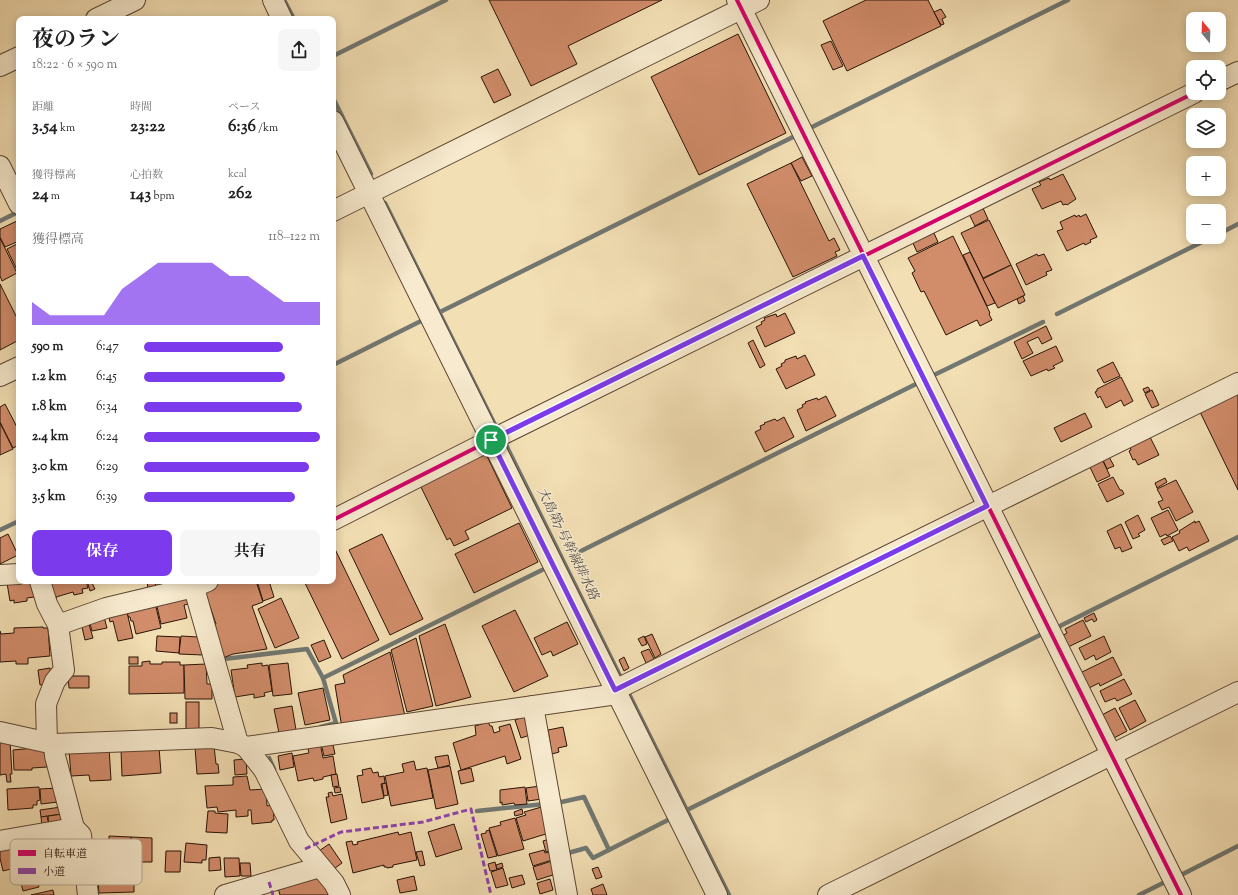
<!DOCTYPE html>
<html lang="ja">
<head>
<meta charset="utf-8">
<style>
  :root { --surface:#fff; --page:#f6f6f6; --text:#222; --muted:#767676; --accent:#7c3aed }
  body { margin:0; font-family:"Sorts Mill Goudy","Noto Serif JP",serif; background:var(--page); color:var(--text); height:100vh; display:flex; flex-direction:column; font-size:15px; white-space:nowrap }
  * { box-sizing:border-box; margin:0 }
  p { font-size:13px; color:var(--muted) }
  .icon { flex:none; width:22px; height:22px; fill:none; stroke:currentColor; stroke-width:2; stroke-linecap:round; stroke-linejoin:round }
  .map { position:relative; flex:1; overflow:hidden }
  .drawer { position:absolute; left:16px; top:16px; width:320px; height:568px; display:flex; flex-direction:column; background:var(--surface); border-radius:8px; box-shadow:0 2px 10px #0003 }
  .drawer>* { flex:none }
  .needle { width:26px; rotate:341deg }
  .buttons { position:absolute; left:1186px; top:12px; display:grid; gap:8px }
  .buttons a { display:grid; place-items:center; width:40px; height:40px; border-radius:8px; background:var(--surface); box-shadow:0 2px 10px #0003; font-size:20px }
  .pin { position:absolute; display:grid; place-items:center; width:34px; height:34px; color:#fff; margin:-17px; border:2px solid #fff; border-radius:50%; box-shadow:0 1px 4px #0007 }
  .round { display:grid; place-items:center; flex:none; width:42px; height:42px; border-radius:8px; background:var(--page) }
  .summary { display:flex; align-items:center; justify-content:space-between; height:68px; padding:0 16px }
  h1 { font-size:22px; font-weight:700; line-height:30px }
  .figures { display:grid; grid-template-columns:repeat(3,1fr); gap:6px; height:68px; padding:4px 16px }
  .figures div { display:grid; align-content:center }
  .figures b { font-size:17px; font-weight:700 }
  .figures small { font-size:11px; font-weight:400 }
  .figures p { font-size:11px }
  .chart { height:112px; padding:8px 16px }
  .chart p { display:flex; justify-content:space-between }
  .chart svg { width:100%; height:72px; margin-top:4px; fill:var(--accent); opacity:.7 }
  .primary-button { display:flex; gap:8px; margin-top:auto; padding:8px 16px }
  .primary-button a { flex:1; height:46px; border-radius:8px; background:var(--accent); color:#fff; font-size:16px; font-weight:700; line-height:46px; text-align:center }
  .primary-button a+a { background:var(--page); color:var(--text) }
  ul { padding:0 16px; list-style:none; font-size:13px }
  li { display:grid; grid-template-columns:64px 48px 1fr; align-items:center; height:30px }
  li i { height:10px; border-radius:5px; background:var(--accent) }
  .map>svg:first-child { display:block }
</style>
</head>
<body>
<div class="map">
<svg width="1238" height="895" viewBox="0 0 1238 895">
  <rect width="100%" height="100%" fill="#f3dfb4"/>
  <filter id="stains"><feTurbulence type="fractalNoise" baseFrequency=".005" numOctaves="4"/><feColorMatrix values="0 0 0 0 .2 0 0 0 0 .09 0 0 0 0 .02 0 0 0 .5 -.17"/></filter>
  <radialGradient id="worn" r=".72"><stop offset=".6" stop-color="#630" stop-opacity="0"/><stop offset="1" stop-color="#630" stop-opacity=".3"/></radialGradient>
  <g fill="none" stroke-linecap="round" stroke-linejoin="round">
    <!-- stream -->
    <g stroke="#717771" stroke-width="4.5">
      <polyline points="284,0 294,19"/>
      <polyline points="333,56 446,0"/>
      <polyline points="333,98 371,174"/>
      <polyline points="808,129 1068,0"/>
      <polyline points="385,203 498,431"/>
      <polyline points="0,221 16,213"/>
      <polyline points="1219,234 1238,224"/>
      <polyline points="440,312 795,136"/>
      <polyline points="1057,314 1212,237"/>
      <polyline points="333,365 421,321"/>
      <polyline points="932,376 1043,322"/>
      <polyline points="503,439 623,682"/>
      <polyline points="0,530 19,521"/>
      <polyline points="571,556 918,383"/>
      <polyline points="1058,627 1238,537"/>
      <polyline points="224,659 307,649 323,678 542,570"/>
      <polyline points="627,690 729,895"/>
      <polyline points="321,727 336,723 323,678"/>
      <polyline points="269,758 274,769"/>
      <polyline points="557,803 584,797 609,850"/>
      <polyline points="687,810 1042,634"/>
      <polyline points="477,811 545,804"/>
      <polyline points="568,853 586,848 593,858 668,820"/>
      <polyline points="1179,876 1238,846"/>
      <polyline points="1139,895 1165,882"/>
    </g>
  </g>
  <!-- building -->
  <g fill="#d18c6a" stroke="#291306">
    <polygon points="489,0 662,0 568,46 577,64 531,86"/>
    <polygon points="866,0 928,0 941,26 847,71 823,21"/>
    <polygon points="941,9 946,17 942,19 944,24 941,25 934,12"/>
    <polygon points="738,34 786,133 699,175 651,77"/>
    <polygon points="831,41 843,66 833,70 821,45"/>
    <polygon points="498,69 511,95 494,103 481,77"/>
    <polygon points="802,157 812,176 801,181 791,163"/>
    <polygon points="791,163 829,241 834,238 840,250 835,252 837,256 793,277 747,184"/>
    <polygon points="1063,174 1076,199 1067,205 1066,204 1063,205 1061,201 1042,209 1032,189 1041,185 1039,182 1049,178 1050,180"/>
    <polygon points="982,206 988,219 975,226 968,212"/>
    <polygon points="1086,214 1097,237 1090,240 1091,242 1085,245 1084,243 1067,251 1057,231 1063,229 1060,222 1075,215 1076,217 1079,215 1080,217"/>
    <polygon points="989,220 1011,265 983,278 961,233"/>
    <polygon points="17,221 19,224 19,241 5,247 0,237 0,229"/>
    <polygon points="933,231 938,242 917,252 912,241"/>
    <polygon points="953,236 990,313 989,314 992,320 980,326 977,320 946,335 924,291 921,292 912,273 915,271 908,258"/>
    <polygon points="0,238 17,273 2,281 0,276"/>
    <polygon points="19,243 19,274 7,249"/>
    <polygon points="970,252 995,303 987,306 963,255"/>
    <polygon points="1037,254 1038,256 1044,254 1052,270 1046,272 1047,275 1026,285 1016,264"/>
    <polygon points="1011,265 1025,295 998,308 983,279"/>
    <polygon points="0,284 19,322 19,340 0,350"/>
    <polygon points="1023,296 1025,301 1019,304 1017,299"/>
    <polygon points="785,313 795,333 765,347 756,327 762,324 761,322 765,320 764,318 776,314 777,317"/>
    <polygon points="1046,326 1052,339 1042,344 1038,337 1027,342 1033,353 1022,359 1014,342"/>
    <polygon points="753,340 765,365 760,368 748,343"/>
    <polygon points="1056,346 1063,361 1053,366 1055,368 1048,371 1047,369 1031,376 1023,361"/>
    <polygon points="805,355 815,375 786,389 776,369 782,366 781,364 785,362 785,360 796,356 797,359"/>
    <polygon points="1113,362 1120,376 1104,383 1097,370"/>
    <polygon points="1121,377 1133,401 1124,406 1121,400 1106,408 1100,396 1098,398 1095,392 1097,391 1097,389"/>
    <polygon points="1148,387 1150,390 1145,393 1143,389"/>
    <polygon points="1152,390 1159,405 1152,408 1145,394"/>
    <polygon points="1238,394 1238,490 1200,412"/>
    <polygon points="826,396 836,416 806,431 797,410 803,407 802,405 806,403 805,402 817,398 818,400"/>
    <polygon points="5,404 19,431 19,445 13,448 0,422 0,407"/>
    <polygon points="1085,413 1092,427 1061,442 1054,428"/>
    <polygon points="784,417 794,437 765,452 755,432 761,429 760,426 765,424 764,423 775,419 777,421"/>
    <polygon points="0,423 13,449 0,455"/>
    <polygon points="1149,435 1159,455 1138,465 1135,459 1133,460 1129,451 1131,450 1129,445"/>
    <polygon points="486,454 512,508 465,531 469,539 454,546 450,538 447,540 420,485"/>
    <polygon points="1108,455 1114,466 1107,469 1102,458"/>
    <polygon points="1102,459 1110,476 1097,482 1089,465"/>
    <polygon points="1113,477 1120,490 1122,490 1124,494 1107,502 1098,484"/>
    <polygon points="1165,478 1167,482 1157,488 1155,483"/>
    <polygon points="1176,480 1193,512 1176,521 1169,507 1162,510 1158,502 1163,500 1157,489"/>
    <polygon points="1168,510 1178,530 1167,536 1166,534 1160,537 1151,518"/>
    <polygon points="1138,515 1145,530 1138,534 1140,536 1133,539 1125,522"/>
    <polygon points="1195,521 1195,523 1199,521 1209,541 1189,551 1187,547 1179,551 1172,537 1180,533 1179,531"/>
    <polygon points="519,523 538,562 474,593 455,554"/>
    <polygon points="1121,524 1132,548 1122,552 1120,547 1115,549 1107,531"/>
    <polygon points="8,534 18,555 0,564 0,538"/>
    <polygon points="382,534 423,619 390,635 349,550"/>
    <polygon points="1170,536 1173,541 1164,545 1161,540"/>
    <polygon points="333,545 379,640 342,659 304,581 333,581"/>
    <polygon points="21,581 31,581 35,591 33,591 34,597 27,598 27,601 14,603 14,600 10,601 7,583"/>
    <polygon points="46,581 86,581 88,588 82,589 83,593 74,595 73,592 56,597 57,598 51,600"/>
    <polygon points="87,581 91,581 95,589 90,591"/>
    <polygon points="147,581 155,581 156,588 148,589"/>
    <polygon points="155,581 179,581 156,588"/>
    <polygon points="222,581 256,581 263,602 252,606 267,649 233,654 223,658 212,626 216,624 204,589 211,585"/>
    <polygon points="257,581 269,581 274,597 263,601"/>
    <polygon points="186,595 188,604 184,605 187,618 161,624 156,602"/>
    <polygon points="281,598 299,638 275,648 258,609"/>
    <polygon points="155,603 161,628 136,634 133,621 131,621 130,617 128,617 127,610"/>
    <polygon points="126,608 133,638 118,641 113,621 110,622 108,613"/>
    <polygon points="515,610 548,676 514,692 482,626"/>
    <polygon points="1094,613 1097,620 1094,622 1092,619 1086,622 1084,618"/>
    <polygon points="104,617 107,628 92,631 89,620"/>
    <polygon points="1083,620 1091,636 1066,648 1060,637 1067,633 1065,629"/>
    <polygon points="88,621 93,638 85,640 81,623"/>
    <polygon points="567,622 578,644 553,656 551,651 542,655 534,638"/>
    <polygon points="445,624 471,697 436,706 419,636"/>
    <polygon points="43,627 43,628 48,628 50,656 28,658 28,664 16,664 16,661 0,662 0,631 1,634 14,633 14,628"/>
    <polygon points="652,634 661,654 655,658 645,637"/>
    <polygon points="157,636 180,637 179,653 156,651"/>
    <polygon points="181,636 198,637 203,655 179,654"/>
    <polygon points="644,636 647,644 642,646 638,639"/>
    <polygon points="1104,636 1111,652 1096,660 1094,655 1085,660 1079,648"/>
    <polygon points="416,638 433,706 407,712 391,650"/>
    <polygon points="324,640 331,657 319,662 311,645"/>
    <polygon points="649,649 654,659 646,663 641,652"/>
    <polygon points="390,652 405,716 342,728 335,685 345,683 343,675"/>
    <rect x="129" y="657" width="9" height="7"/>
    <polygon points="624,657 629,668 624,671 619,660"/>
    <polygon points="1113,657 1122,675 1100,686 1099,683 1087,689 1080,673"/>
    <polygon points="150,661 150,664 162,664 162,662 180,662 180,665 184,665 184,693 129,694 129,666 142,666 142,662"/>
    <polygon points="262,663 262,666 268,665 272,691 264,693 265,696 254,698 254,694 235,697 231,670 248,668 247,665"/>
    <polygon points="288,663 292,694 273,696 269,665"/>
    <polygon points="206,664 207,684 212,684 212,699 185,699 184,665"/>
    <polygon points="50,668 51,678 48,684 40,685 38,670"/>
    <polygon points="68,676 89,676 89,688 69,688"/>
    <polygon points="1124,679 1132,694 1117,701 1115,698 1105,702 1100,691"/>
    <polygon points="323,688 330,720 305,725 298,693"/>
    <polygon points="1135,700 1146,721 1130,730 1119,708"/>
    <rect x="186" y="702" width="13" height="28"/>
    <polygon points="292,706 296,730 279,733 274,709"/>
    <polygon points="1115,708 1127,731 1114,738 1113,734 1109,735 1100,716"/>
    <rect x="170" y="713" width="7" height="10"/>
    <polygon points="524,717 530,735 521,738 515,720"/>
    <polygon points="488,722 490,726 492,726 494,733 500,731 499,727 510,724 521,759 507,764 505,756 461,770 453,743 476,735 475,726"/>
    <polygon points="563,727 567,746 558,748 559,752 552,754 548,730"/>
    <polygon points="0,739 10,741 12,774 10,774 11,782 7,782 6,774 0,775"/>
    <polygon points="332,740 335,754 324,756 321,743"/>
    <polygon points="320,743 323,758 333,756 336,774 323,777 323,779 314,781 313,778 298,781 293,756 309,753 307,745"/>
    <polygon points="214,746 216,764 218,764 219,773 197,774 195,747"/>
    <polygon points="45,747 47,767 32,768 32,770 14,770 13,750"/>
    <polygon points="109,747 111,780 90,781 89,775 71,776 69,750"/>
    <polygon points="159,747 161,773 122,776 121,750"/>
    <polygon points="292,753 294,767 280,770 278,756"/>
    <polygon points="448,755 450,765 438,768 435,757"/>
    <polygon points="246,759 247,774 235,775 234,760"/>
    <polygon points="414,761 416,770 427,768 433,798 391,806 385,776 404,772 402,764"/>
    <polygon points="450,766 458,804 436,809 428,770"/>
    <polygon points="371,768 373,773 378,772 379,777 384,776 385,783 381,784 384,798 362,803 357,776 363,775 362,770"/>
    <polygon points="471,768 474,781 461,784 458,771"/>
    <polygon points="337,774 339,786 333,787 331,775"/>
    <polygon points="247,776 250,790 266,789 267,806 273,805 274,820 272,820 272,822 252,824 251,810 248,810 248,816 236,817 236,810 218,812 217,807 207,808 205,786 233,785 233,777"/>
    <polygon points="386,783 388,795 384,796 382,784"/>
    <polygon points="540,786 542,799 528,801 526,788"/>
    <polygon points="39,787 40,800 37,801 37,805 33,805 33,808 8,810 7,789"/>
    <polygon points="340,787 341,792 335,793 334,788"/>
    <polygon points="525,787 527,804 515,805 514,803 502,805 502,802 500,803 500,790"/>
    <polygon points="57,788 58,802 41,804 40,789"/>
    <polygon points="332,792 333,796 342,794 347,819 331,823 326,797 329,797 328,793"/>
    <polygon points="545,806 549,833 523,841 516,818 526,815 524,812"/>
    <polygon points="61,807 62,814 41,817 40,810"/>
    <polygon points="522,809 523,814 515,816 514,812"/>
    <polygon points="208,811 215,811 215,813 228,814 227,833 206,832"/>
    <polygon points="63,814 65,825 49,827 48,816"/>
    <polygon points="47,816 49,826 42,827 41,817"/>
    <polygon points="515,818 524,849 498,856 489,828 501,825 500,822"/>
    <polygon points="454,824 462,849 436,857 428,832"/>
    <polygon points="489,830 497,856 488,858 481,834 486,833 486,831"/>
    <polygon points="398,832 399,835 411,832 417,860 393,865 393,867 387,868 387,867 384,867 384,865 353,873 346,842 352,841 353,845 358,844 357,842"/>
    <polygon points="109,836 131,837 130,863 125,863 125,870 114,870 115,863 109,863"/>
    <polygon points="131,837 152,838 152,862 131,862"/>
    <polygon points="549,839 553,850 546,852 543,841"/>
    <polygon points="22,843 27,865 3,871 0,858 0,849"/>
    <polygon points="186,843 207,845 206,860 202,860 202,863 184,862"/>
    <polygon points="329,844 342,863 331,871 319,851"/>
    <polygon points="544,850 545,853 553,851 555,859 533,866 529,854"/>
    <polygon points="166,851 181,851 180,872 165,872"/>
    <polygon points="422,851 425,865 420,866 416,852"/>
    <polygon points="220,857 221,870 209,871 209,858"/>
    <polygon points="224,858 239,858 240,876 225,877"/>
    <polygon points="552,861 556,874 537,880 533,867"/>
    <polygon points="495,862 497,870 490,871 488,864"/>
    <polygon points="240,863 250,863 251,876 241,876"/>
    <polygon points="502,863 503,867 497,869 496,865"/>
    <polygon points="34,867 39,887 23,891 18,871"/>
    <polygon points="598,867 602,877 596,879 592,869"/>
    <polygon points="503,868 508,885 496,888 491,872"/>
    <polygon points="319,874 324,879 329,895 280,895 278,888"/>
    <polygon points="522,875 525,884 512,888 509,878"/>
    <polygon points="414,876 417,890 400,893 397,880"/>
    <polygon points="134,878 134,892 99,893 98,880"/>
    <polygon points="550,879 553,890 540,894 537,883"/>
    <polygon points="603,884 607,895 593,895 591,889"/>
    <polygon points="53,890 54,895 31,895"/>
  </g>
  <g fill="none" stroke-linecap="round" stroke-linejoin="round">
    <defs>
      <g id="minor">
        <polyline points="273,0 282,19"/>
        <polyline points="737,0 1181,895"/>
        <polyline points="96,19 135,0"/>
        <polyline points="0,66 19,57"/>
        <polyline points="1219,81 1238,72"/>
        <polyline points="333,121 717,895"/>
        <polyline points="0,166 19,204"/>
        <polyline points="333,211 759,0"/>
        <polyline points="0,376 19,367"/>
        <polyline points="333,520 491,440 1194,93"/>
        <polyline points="0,575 19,574"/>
        <polyline points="40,581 47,604 58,625 64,670 55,681 46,704 47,742"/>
        <polyline points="192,581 238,743"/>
        <polyline points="58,625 106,608 194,587 208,581"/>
        <polyline points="615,690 1238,383"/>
        <polyline points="533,706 567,895"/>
        <polyline points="0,732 54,744 212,738 238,743 246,747 617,694"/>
        <polyline points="54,744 55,756 74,828 81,835 88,895"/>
        <polyline points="246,747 264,770 299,841 334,883 340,895"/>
        <polyline points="0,841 74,828"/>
        <polyline points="225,895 320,867"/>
        <polyline points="828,895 1238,692"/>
      </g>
    </defs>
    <!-- minor casing -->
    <use href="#minor" stroke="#5c4632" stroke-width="22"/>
    <!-- minor -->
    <use href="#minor" stroke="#f7eace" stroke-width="20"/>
    <!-- quiet -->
    <g stroke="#8e44ad" stroke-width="3" stroke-dasharray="6 3" stroke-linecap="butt">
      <polyline points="305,849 341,832 423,822 471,809 491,895"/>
      <polyline points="269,882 273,895"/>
    </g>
    <defs>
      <g id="cycleway">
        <polyline points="737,0 1181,895"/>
        <polyline points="333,520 491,440 1194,93"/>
      </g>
    </defs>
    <!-- cycleway casing -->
    <use href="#cycleway" stroke="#f7eace" stroke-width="6"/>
    <!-- cycleway -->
    <use href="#cycleway" stroke="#d6006c" stroke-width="4"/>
  </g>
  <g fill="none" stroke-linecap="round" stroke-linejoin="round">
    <defs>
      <polygon id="route" points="863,256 987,506 615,690 491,440"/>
    </defs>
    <!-- route casing -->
    <use href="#route" stroke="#fff" stroke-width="8"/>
    <!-- route -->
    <use href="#route" stroke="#7c3aed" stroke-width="5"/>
  </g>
  <g text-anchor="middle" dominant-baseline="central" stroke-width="3" stroke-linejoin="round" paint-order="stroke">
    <!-- water labels -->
    <g font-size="13" font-style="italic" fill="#534d45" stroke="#f7eace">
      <text transform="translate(567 544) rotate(64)">大島第7号幹線排水路</text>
    </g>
  </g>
  <!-- legend -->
  <rect x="10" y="839" width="132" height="46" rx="6" fill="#f7eace" stroke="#b9aa92" stroke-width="1"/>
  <rect x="18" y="850" width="18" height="6" fill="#d6006c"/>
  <rect x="18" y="868" width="18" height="6" fill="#8e44ad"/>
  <g font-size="11" fill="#291306">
    <text x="43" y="857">自転車道</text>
    <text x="43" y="875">小道</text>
  </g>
  <rect width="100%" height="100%" filter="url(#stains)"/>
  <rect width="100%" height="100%" fill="url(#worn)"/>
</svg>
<div class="buttons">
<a><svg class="needle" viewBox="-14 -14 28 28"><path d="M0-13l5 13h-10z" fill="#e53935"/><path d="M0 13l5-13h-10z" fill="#767676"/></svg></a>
<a><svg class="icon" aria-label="locate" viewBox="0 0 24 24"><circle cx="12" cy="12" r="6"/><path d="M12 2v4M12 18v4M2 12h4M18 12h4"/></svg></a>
<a><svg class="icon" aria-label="layers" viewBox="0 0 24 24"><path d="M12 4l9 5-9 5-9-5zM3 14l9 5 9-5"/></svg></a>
<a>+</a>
<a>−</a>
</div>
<div class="pin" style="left:491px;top:440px;background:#1e9e55"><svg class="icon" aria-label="arrive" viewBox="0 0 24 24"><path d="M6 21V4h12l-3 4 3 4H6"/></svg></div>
<section class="drawer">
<div class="summary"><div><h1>夜のラン</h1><p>18:22 · 6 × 590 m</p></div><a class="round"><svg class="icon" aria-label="share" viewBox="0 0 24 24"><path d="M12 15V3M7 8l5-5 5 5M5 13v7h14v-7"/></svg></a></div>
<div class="figures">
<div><p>距離</p><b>3.54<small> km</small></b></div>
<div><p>時間</p><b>23:22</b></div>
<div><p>ペース</p><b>6:36<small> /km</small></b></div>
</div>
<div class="figures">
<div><p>獲得標高</p><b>24<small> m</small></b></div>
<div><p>心拍数</p><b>143<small> bpm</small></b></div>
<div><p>kcal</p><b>262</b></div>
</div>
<div class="chart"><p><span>獲得標高</span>118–122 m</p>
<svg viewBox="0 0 160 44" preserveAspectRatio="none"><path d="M0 44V30L10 38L20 38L30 38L40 38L50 22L60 14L70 6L80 6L90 6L100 6L110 14L120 14L130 22L140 30L150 30L160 30V44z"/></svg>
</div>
<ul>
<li><b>590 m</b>6:47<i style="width:79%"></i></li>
<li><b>1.2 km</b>6:45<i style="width:80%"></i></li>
<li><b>1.8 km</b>6:34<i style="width:90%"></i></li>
<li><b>2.4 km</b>6:24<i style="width:100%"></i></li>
<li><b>3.0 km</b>6:29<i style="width:94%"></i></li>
<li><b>3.5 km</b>6:39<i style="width:86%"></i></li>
</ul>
<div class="primary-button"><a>保存</a><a>共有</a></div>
</section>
</div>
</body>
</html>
